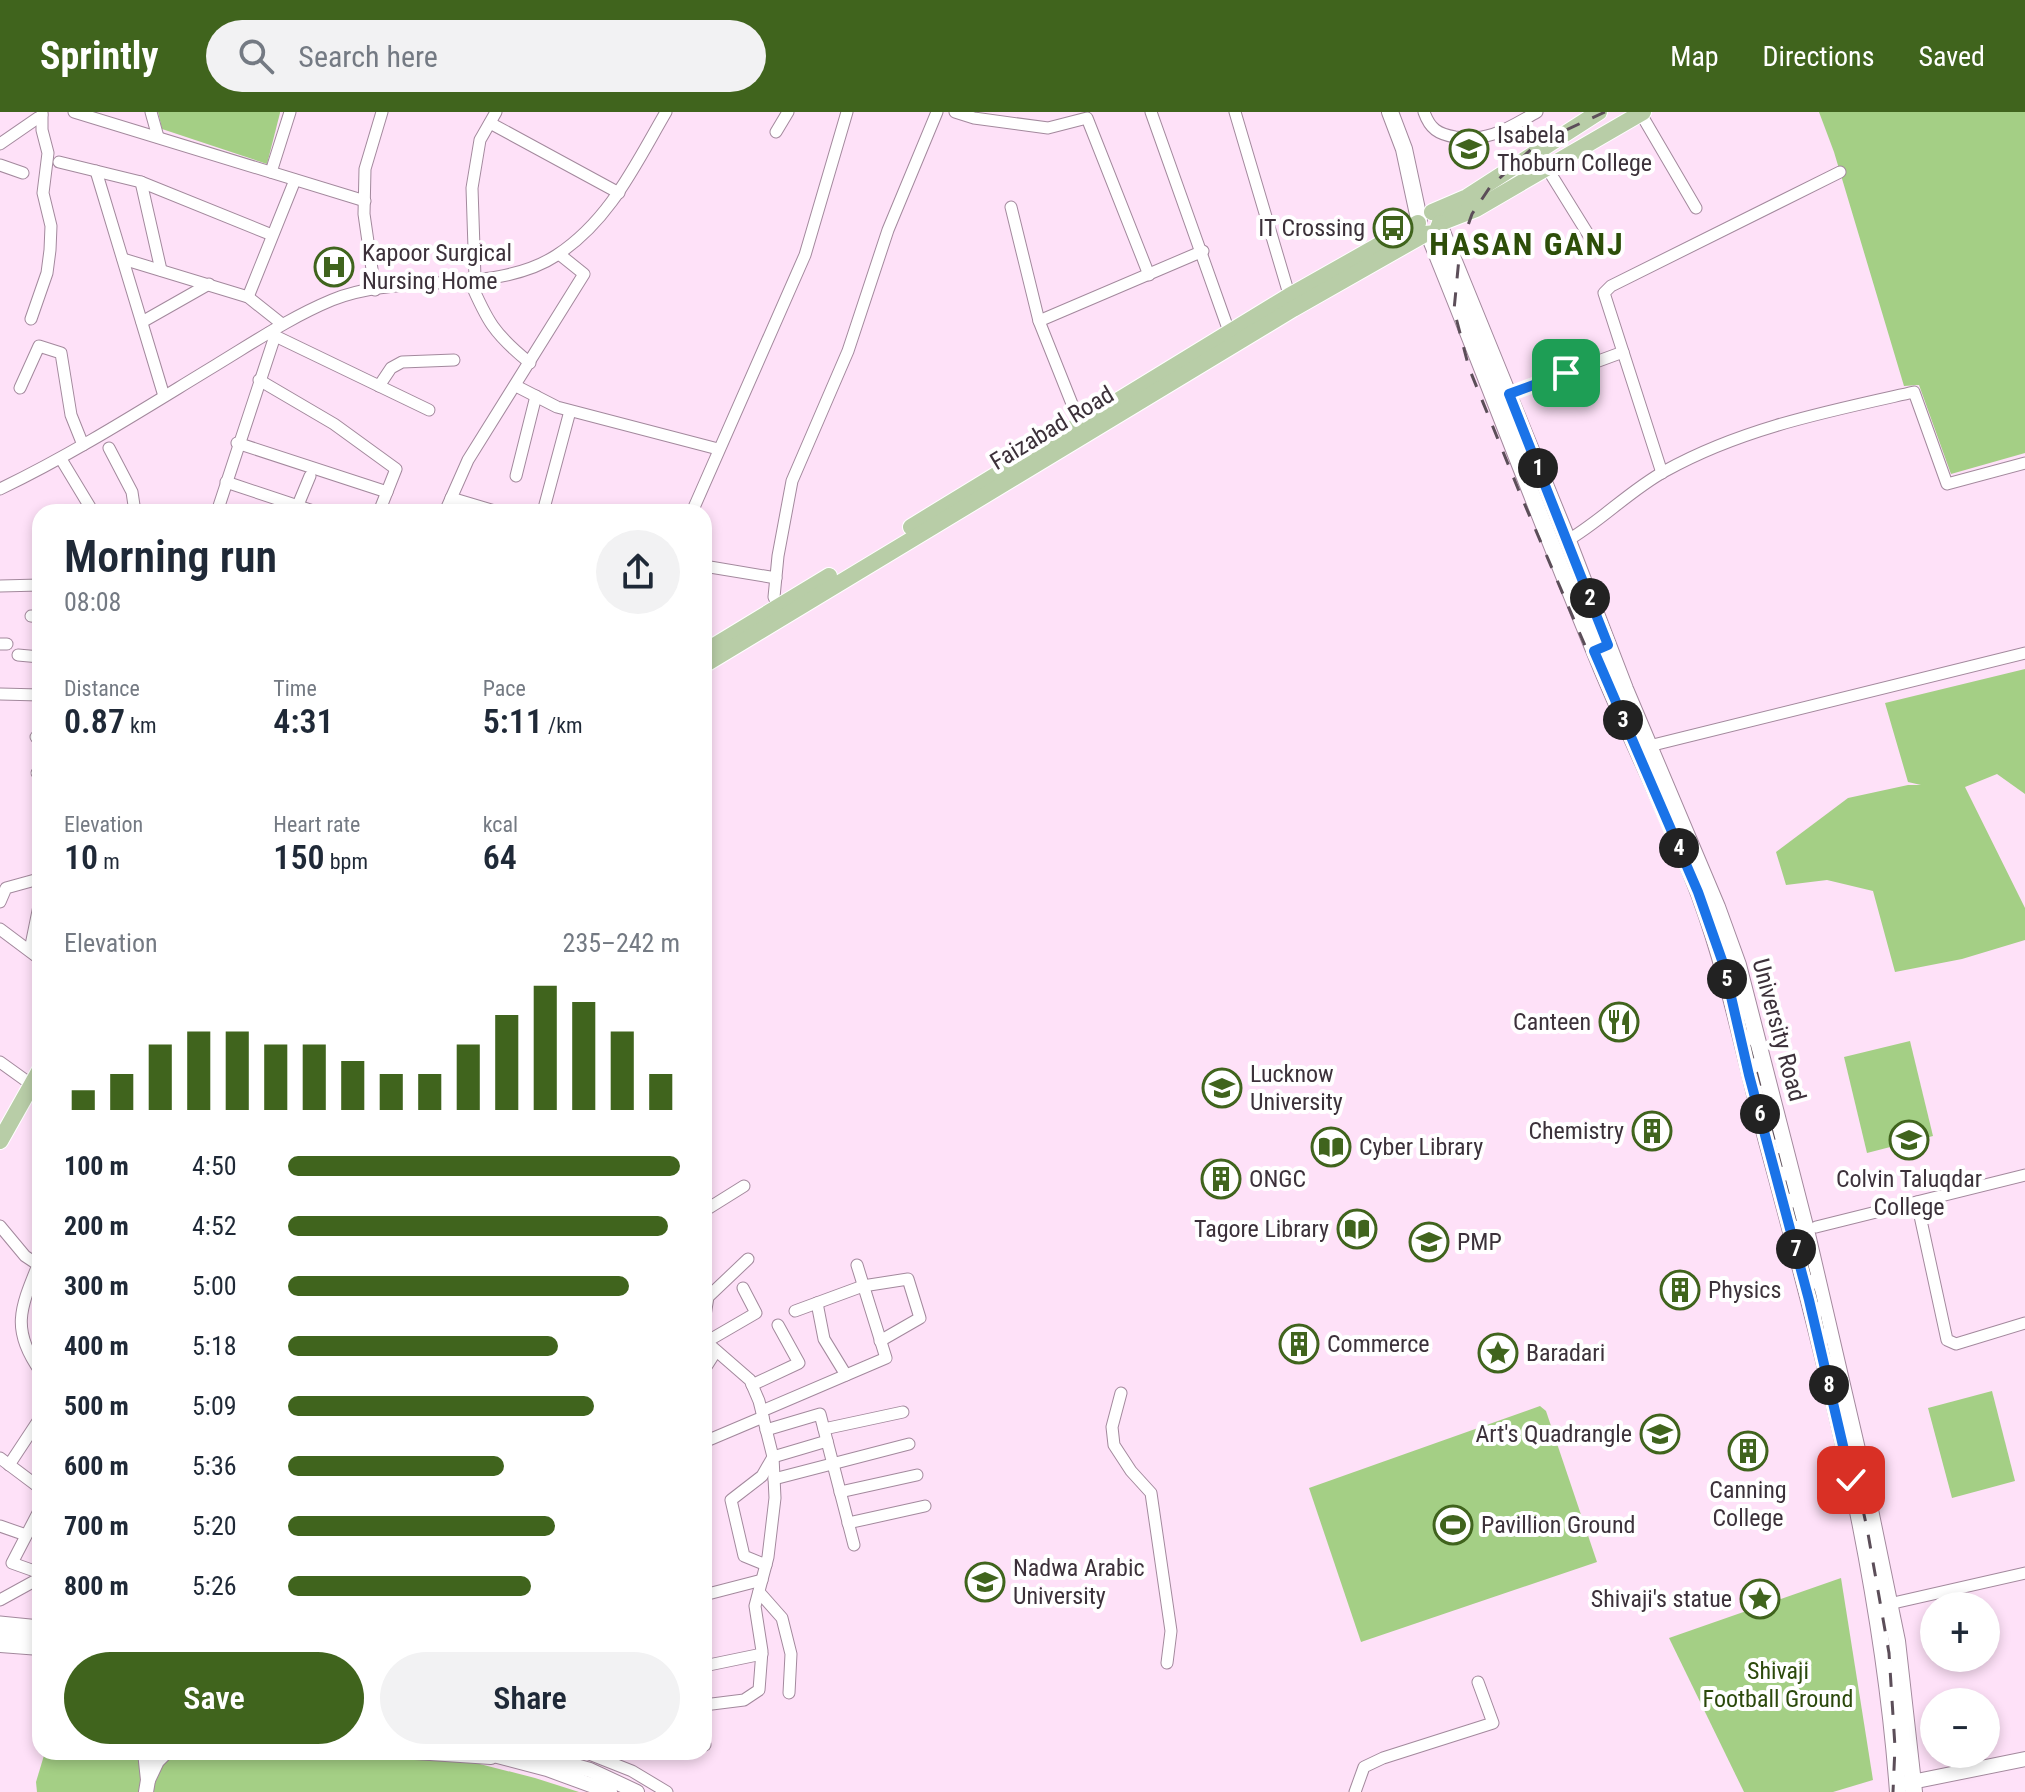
<!DOCTYPE html>
<html lang="en">
<head>
<meta charset="utf-8">
<style>
  :root { --surface:#fff; --page:#f2f2f3; --text:#1f2937; --muted:#747a83; --accent:#40641d }
  body { margin:0; font-family:"Roboto Condensed",sans-serif; background:var(--page); color:var(--text); height:100vh; display:flex; flex-direction:column; font-size:30px; white-space:nowrap }
  * { box-sizing:border-box; margin:0 }
  p { font-size:26px; color:var(--muted) }
  .icon { flex:none; width:44px; height:44px; fill:none; stroke:currentColor; stroke-width:2; stroke-linecap:round; stroke-linejoin:round }
  .map { position:relative; flex:1; overflow:hidden }
  .sheet { position:absolute; left:32px; top:392px; width:680px; height:1256px; display:flex; flex-direction:column; background:var(--surface); border-radius:24px; box-shadow:0 4px 12px #0003 }
  .sheet>* { flex:none }
  .controls { position:absolute; left:1920px; top:1480px; display:grid; gap:16px }
  .controls a { display:grid; place-items:center; width:80px; height:80px; border-radius:50%; background:var(--surface); box-shadow:0 4px 12px #0003; font-size:40px }
  .pin { position:absolute; display:grid; place-items:center; width:68px; height:68px; color:#fff; margin:-34px; border-radius:16px; box-shadow:0 4px 12px #0006 }
  .km { position:absolute; width:40px; height:40px; margin:-20px; border-radius:50%; background:#222; color:#fff; font-size:22px; line-height:40px; text-align:center }
  .round { display:grid; place-items:center; flex:none; width:84px; height:84px; border-radius:42px; background:var(--page) }
  .head { display:flex; align-items:center; justify-content:space-between; height:136px; padding:0 32px }
  h1 { font-size:44px; font-weight:600; line-height:60px }
  .figures { display:grid; grid-template-columns:repeat(3,1fr); gap:12px; height:136px; padding:8px 32px }
  .figures div { display:grid; align-content:center }
  .figures b { font-size:34px; font-weight:600 }
  .figures small { font-size:22px; font-weight:400 }
  .figures p { font-size:22px }
  .chart { height:224px; padding:16px 32px }
  .chart p { display:flex; justify-content:space-between }
  .chart svg { width:100%; height:144px; margin-top:8px; stroke:var(--accent); stroke-width:6 }
  .cta { display:flex; gap:16px; margin-top:auto; padding:16px 32px }
  .cta a { flex:1; height:92px; border-radius:48px; background:var(--accent); color:#fff; font-size:32px; font-weight:600; line-height:92px; text-align:center }
  .cta a+a { background:var(--page); color:var(--text) }
  ul { padding:0 32px; list-style:none; font-size:26px }
  li { display:grid; grid-template-columns:128px 96px 1fr; align-items:center; height:60px }
  li i { height:20px; border-radius:10px; background:var(--accent) }
  header { display:flex; align-items:center; gap:48px; box-sizing:border-box; height:112px; padding:0 40px; background:var(--accent); color:#fff }
  header strong { font-size:38px }
  nav { display:flex; gap:44px; margin-inline-start:auto; font-size:28px }
  .search { width:560px; height:72px; background:var(--page); display:flex; align-items:center; gap:20px; box-sizing:border-box; padding:0 28px; border-radius:44px; color:var(--muted); font-size:30px }
  .map>svg:first-child { display:block }
</style>
</head>
<body>
<header>
<strong>Sprintly</strong>
<div class="search"><svg class="icon" aria-label="search" viewBox="0 0 24 24"><circle cx="10" cy="10" r="6"/><path d="M15 15l6 6"/></svg>Search here</div>
<nav><a>Map</a><a>Directions</a><a>Saved</a></nav>
</header>
<div class="map">
<svg width="2025" height="1680" viewBox="0 0 2025 1680">
  <rect width="100%" height="100%" fill="#fee1f8"/>
  <!-- green -->
  <g fill="#a4cf85">
    <polygon points="158,0 280,0 280,1 267,52 162,17"/>
    <polygon points="1819,0 2025,0 2025,341 1951,362 1919,273 1904,274 1834,40"/>
    <polygon points="2025,557 2025,682 1997,662 1965,675 2025,796 2025,828 1962,847 1895,860 1873,779 1827,768 1786,773 1776,740 1848,686 1908,673 1921,673 1908,670 1885,591"/>
    <polygon points="1910,929 1933,1024 1867,1041 1844,945"/>
    <polygon points="1992,1279 2015,1369 1952,1386 1928,1296"/>
    <polygon points="1540,1294 1546,1299 1597,1450 1361,1530 1309,1376"/>
    <polygon points="1841,1466 1873,1668 1833,1680 1744,1680 1669,1526"/>
    <polygon points="45,1640 433,1640 535,1666 579,1680 37,1680 36,1670"/>
  </g>
  <g fill="none" stroke-linecap="round" stroke-linejoin="round">
    <defs>
      <g id="minor">
        <polyline points="74,0 365,89"/>
        <polyline points="151,0 158,25"/>
        <polyline points="955,0 974,6 1048,16 1087,6 1149,163"/>
        <polyline points="1151,0 1231,225"/>
        <polyline points="1235,0 1291,189"/>
        <path d="M1424,0c6,17 14,22 31,25 35,5 53,-9 82,-25"/>
        <polyline points="1641,2 1696,96"/>
        <polyline points="490,11 619,81"/>
        <polyline points="776,20 788,0"/>
        <polyline points="0,32 42,3 42,0"/>
        <polyline points="59,50 141,70 272,123"/>
        <polyline points="0,53 23,61"/>
        <polyline points="1547,56 1596,135"/>
        <polyline points="96,59 164,284"/>
        <polyline points="271,60 290,0"/>
        <polyline points="141,70 161,158"/>
        <polyline points="1011,95 1039,209 1082,317"/>
        <polyline points="123,147 248,185 282,212"/>
        <polyline points="475,166 472,76 480,28 496,0"/>
        <path d="M469,167c18,42 25,55 61,84"/>
        <polyline points="375,178 364,102 365,57 382,0"/>
        <polyline points="248,185 295,68"/>
        <polyline points="31,207 47,161 50,138 51,114 43,81 48,41 42,18 42,3"/>
        <polyline points="1039,209 1203,139"/>
        <polyline points="142,210 209,172"/>
        <polyline points="269,221 429,298"/>
        <polyline points="259,268 334,312 396,357 379,400"/>
        <polyline points="379,274 391,256 402,250 454,248"/>
        <polyline points="516,274 557,295 718,337"/>
        <polyline points="20,276 39,234 61,241 71,303 83,333"/>
        <polyline points="1509,282 1623,240"/>
        <polyline points="237,331 387,380"/>
        <polyline points="109,336 132,380 135,400"/>
        <polyline points="61,347 93,400"/>
        <polyline points="1662,361 1604,181 1611,174 1840,60"/>
        <polyline points="516,364 536,284"/>
        <polyline points="226,370 316,400"/>
        <path d="M0,377c75,-36 145,-81 216,-124 38,-23 75,-48 116,-65 67,-28 163,-4 225,-45 53,-35 78,-90 109,-143"/>
        <polyline points="451,386 498,400"/>
        <polyline points="298,393 310,364"/>
        <polyline points="217,400 275,224"/>
        <polyline points="445,400 468,348 584,162 559,142"/>
        <polyline points="543,400 570,299"/>
        <polyline points="692,400 805,143 847,0"/>
        <path d="M1565,430c35,-20 64,-51 100,-71 77,-43 164,-60 249,-79l33,92 78,-21"/>
        <polyline points="704,454 776,466"/>
        <polyline points="0,474 40,473"/>
        <polyline points="781,501 774,485 778,444 792,369 848,239 888,118 937,0"/>
        <polyline points="31,504 40,505"/>
        <polyline points="0,532 7,532"/>
        <polyline points="18,543 40,545"/>
        <polyline points="0,582 40,583"/>
        <polyline points="36,625 40,625"/>
        <polyline points="1645,635 2025,541"/>
        <polyline points="37,661 40,660"/>
        <polyline points="0,790 6,776 35,768 40,769"/>
        <polyline points="0,817 40,847"/>
        <polyline points="30,838 40,789"/>
        <polyline points="0,950 32,973"/>
        <polyline points="1917,1090 1947,1228 1956,1232 2025,1211"/>
        <polyline points="704,1099 744,1074"/>
        <polyline points="0,1114 25,1144 40,1154"/>
        <polyline points="1816,1115 2025,1063"/>
        <path d="M38,1153c-18,44 -27,65 2,106"/>
        <polyline points="817,1191 824,1227 846,1263"/>
        <polyline points="795,1199 863,1174 908,1167 920,1206 880,1229"/>
        <polyline points="704,1210 708,1185 748,1147"/>
        <polyline points="704,1228 750,1268 759,1289 773,1345 775,1386 768,1445 755,1494 762,1539 759,1578 744,1588 704,1593"/>
        <polyline points="706,1230 756,1201 743,1176"/>
        <polyline points="704,1258 716,1239"/>
        <polyline points="752,1273 799,1251 778,1213"/>
        <polyline points="1121,1281 1112,1315 1114,1333 1131,1359 1151,1381 1171,1519 1167,1551"/>
        <polyline points="762,1299 886,1246 857,1153"/>
        <polyline points="824,1317 903,1300"/>
        <polyline points="766,1318 820,1302 854,1433"/>
        <polyline points="704,1330 763,1305"/>
        <polyline points="0,1346 40,1376"/>
        <polyline points="9,1353 40,1306"/>
        <polyline points="774,1367 909,1332"/>
        <polyline points="840,1380 917,1363"/>
        <polyline points="40,1397 12,1451 40,1461"/>
        <polyline points="848,1411 925,1394"/>
        <polyline points="0,1414 26,1423"/>
        <polyline points="766,1453 744,1444 731,1388 762,1364 773,1345 827,1329"/>
        <polyline points="759,1480 782,1506 791,1542 789,1581"/>
        <polyline points="704,1483 762,1468"/>
        <polyline points="0,1488 40,1466"/>
        <polyline points="1889,1492 2025,1461"/>
        <polyline points="0,1510 40,1514"/>
        <polyline points="704,1554 762,1542"/>
        <polyline points="704,1632 705,1633"/>
        <polyline points="584,1640 632,1659 667,1680"/>
        <polyline points="1355,1680 1364,1655 1383,1646 1493,1611 1478,1570"/>
      </g>
      <g id="tertiary">
        <polyline points="0,1520 40,1524"/>
        <polyline points="0,1533 40,1536"/>
        <polyline points="145,1640 148,1668 146,1680"/>
        <polyline points="415,1640 491,1645"/>
        <polyline points="482,1640 547,1657 610,1680"/>
        <polyline points="526,1640 590,1658 637,1680"/>
        <polyline points="148,1668 157,1649 166,1640"/>
        <polyline points="1902,1672 2025,1647"/>
      </g>
      <g id="secondary">
        <polyline points="1390,0 1404,37 1419,107"/>
        <polyline points="1440,115 1568,429 1625,577 1717,795 1738,853 1806,1118 1862,1359 1897,1529 1914,1680"/>
        <path d="M1429,123c58,142 111,285 170,427 32,78 71,155 101,234 30,82 46,168 69,253 57,210 113,425 129,643"/>
      </g>
      <g id="primary">
        <polyline points="1432,100 1467,85 1599,0"/>
        <polyline points="1440,111 1476,97 1643,0"/>
        <polyline points="911,415 1289,184 1418,111"/>
        <polyline points="704,540 829,464"/>
        <polyline points="704,553 1293,197 1425,122 1436,121 1440,111"/>
        <polyline points="0,1029 40,958"/>
      </g>
    </defs>
    <!-- minor casing -->
    <use href="#minor" stroke="#a3899d" stroke-width="13"/>
    <!-- tertiary casing -->
    <use href="#tertiary" stroke="#a3899d" stroke-width="16"/>
    <!-- secondary casing -->
    <use href="#secondary" stroke="#a3899d" stroke-width="18"/>
    <!-- primary casing -->
    <use href="#primary" stroke="#fff" stroke-width="18"/>
    <!-- minor -->
    <use href="#minor" stroke="#fff" stroke-width="11"/>
    <!-- tertiary -->
    <use href="#tertiary" stroke="#fff" stroke-width="14"/>
    <!-- secondary -->
    <use href="#secondary" stroke="#fff" stroke-width="16"/>
    <!-- primary -->
    <use href="#primary" stroke="#b8cda7" stroke-width="16"/>
    <!-- rail -->
    <polyline stroke="#5c4e59" stroke-width="3" stroke-dasharray="14 14" stroke-linecap="butt" points="1605,0 1538,31 1490,75 1472,102 1460,136 1454,198 1469,256 1519,379 1598,564 1691,749 1727,848 1815,1184 1867,1416 1889,1541 1895,1635 1893,1680"/>
  </g>
  <g fill="none" stroke-linecap="round" stroke-linejoin="round">
    <defs>
      <polyline id="route" points="1566,261 1509,282 1608,533 1594,539 1698,780 1724,854 1749,963 1809,1188 1851,1368"/>
    </defs>
    <!-- route casing -->
    <use href="#route" stroke="#fff" stroke-width="16"/>
    <!-- route -->
    <use href="#route" stroke="#1a73e8" stroke-width="10"/>
  </g>
  <!-- icons -->
  <defs>
    <symbol id="university-ring" viewBox="-11 -11 22 22"><circle r="9.5" fill="#fff" stroke="#40641d" stroke-width="1.5"/><path d="M0-5L7-2L0 1L-7-2ZM-4 1L0 2.5L4 1V4Q0 6-4 4Z" fill="#40641d"/></symbol>
    <symbol id="bus-ring" viewBox="-11 -11 22 22"><circle r="9.5" fill="#fff" stroke="#40641d" stroke-width="1.5"/><path d="M-5-6H5V4H4V6H2V4H-2V6H-4V4H-5ZM-3.5-4V0h7V-4ZM-3.5 1.2v1.5H-2V1.2ZM2 1.2v1.5H3.5V1.2Z" fill="#40641d"/></symbol>
    <symbol id="hospital-ring" viewBox="-11 -11 22 22"><circle r="9.5" fill="#fff" stroke="#40641d" stroke-width="1.5"/><path d="M-5-5h3v3.5h4V-5h3V5h-3V1.5h-4V5h-3Z" fill="#40641d"/></symbol>
    <symbol id="restaurant-ring" viewBox="-11 -11 22 22"><circle r="9.5" fill="#fff" stroke="#40641d" stroke-width="1.5"/><path d="M-5-6h1v4h1v-4h1v4h1v-4h1v5L-1.5 .5V6h-2V.5L-5-1ZM5-6V6H3V1.5H1.5Q1.5-4 5-6Z" fill="#40641d"/></symbol>
    <symbol id="building-ring" viewBox="-11 -11 22 22"><circle r="9.5" fill="#fff" stroke="#40641d" stroke-width="1.5"/><path d="M-4-6H4V6H1V3H-1V6H-4ZM-2.5-4.3h1.7v1.8h-1.7ZM.8-4.3h1.7v1.8H.8ZM-2.5-1h1.7V.8h-1.7ZM.8-1h1.7V.8H.8Z" fill="#40641d"/></symbol>
    <symbol id="library-ring" viewBox="-11 -11 22 22"><circle r="9.5" fill="#fff" stroke="#40641d" stroke-width="1.5"/><path d="M-6-4Q-3-5.5-.7-3.5V5Q-3 3-6 4ZM6-4Q3-5.5 .7-3.5V5Q3 3 6 4Z" fill="#40641d"/></symbol>
    <symbol id="sight-ring" viewBox="-11 -11 22 22"><circle r="9.5" fill="#fff" stroke="#40641d" stroke-width="1.5"/><path d="M0-6L1.8-2.2L6-1.7L2.9 1.2L3.7 5.4L0 3.3L-3.7 5.4L-2.9 1.2L-6-1.7L-1.8-2.2Z" fill="#40641d"/></symbol>
    <symbol id="stadium-ring" viewBox="-11 -11 22 22"><circle r="9.5" fill="#fff" stroke="#40641d" stroke-width="1.5"/><path d="M0-5a6.5 5 0 1 0 0 10a6.5 5 0 1 0 0-10ZM-3.5-1.8h7v3.6h-7Z" fill="#40641d"/></symbol>
  </defs>
  <g fill-rule="evenodd">
    <use href="#university-ring" x="1447" y="15" width="44" height="44"/>
    <use href="#bus-ring" x="1371" y="94" width="44" height="44"/>
    <use href="#hospital-ring" x="312" y="133" width="44" height="44"/>
    <use href="#restaurant-ring" x="1597" y="888" width="44" height="44"/>
    <use href="#university-ring" x="1200" y="954" width="44" height="44"/>
    <use href="#building-ring" x="1630" y="997" width="44" height="44"/>
    <use href="#university-ring" x="1887" y="1006" width="44" height="44"/>
    <use href="#library-ring" x="1309" y="1013" width="44" height="44"/>
    <use href="#building-ring" x="1199" y="1045" width="44" height="44"/>
    <use href="#library-ring" x="1335" y="1095" width="44" height="44"/>
    <use href="#university-ring" x="1407" y="1108" width="44" height="44"/>
    <use href="#building-ring" x="1658" y="1156" width="44" height="44"/>
    <use href="#building-ring" x="1277" y="1210" width="44" height="44"/>
    <use href="#sight-ring" x="1476" y="1219" width="44" height="44"/>
    <use href="#university-ring" x="1638" y="1300" width="44" height="44"/>
    <use href="#building-ring" x="1726" y="1317" width="44" height="44"/>
    <use href="#stadium-ring" x="1431" y="1391" width="44" height="44"/>
    <use href="#university-ring" x="963" y="1448" width="44" height="44"/>
    <use href="#sight-ring" x="1738" y="1465" width="44" height="44"/>
  </g>
  <g text-anchor="middle" dominant-baseline="central" stroke-width="8" stroke-linejoin="round" paint-order="stroke">
    <!-- poi labels -->
    <g font-size="24" fill="#3c313a" stroke="#fff" text-anchor="start">
      <text x="1497" y="23">Isabela<tspan x="1497" dy="28">Thoburn College</tspan></text>
      <text x="1365" y="116" text-anchor="end">IT Crossing</text>
      <text x="362" y="141">Kapoor Surgical<tspan x="362" dy="28">Nursing Home</tspan></text>
      <text x="1591" y="910" text-anchor="end">Canteen</text>
      <text x="1250" y="962">Lucknow<tspan x="1250" dy="28">University</tspan></text>
      <text x="1624" y="1019" text-anchor="end">Chemistry</text>
      <text x="1359" y="1035">Cyber Library</text>
      <text x="1249" y="1067">ONGC</text>
      <text x="1909" y="1067" text-anchor="middle">Colvin Taluqdar<tspan x="1909" dy="28">College</tspan></text>
      <text x="1329" y="1117" text-anchor="end">Tagore Library</text>
      <text x="1457" y="1130">PMP</text>
      <text x="1708" y="1178">Physics</text>
      <text x="1327" y="1232">Commerce</text>
      <text x="1526" y="1241">Baradari</text>
      <text x="1632" y="1322" text-anchor="end">Art's Quadrangle</text>
      <text x="1748" y="1378" text-anchor="middle">Canning<tspan x="1748" dy="28">College</tspan></text>
      <text x="1481" y="1413">Pavillion Ground</text>
      <text x="1013" y="1456">Nadwa Arabic<tspan x="1013" dy="28">University</tspan></text>
      <text x="1732" y="1487" text-anchor="end">Shivaji's statue</text>
    </g>
    <!-- street labels -->
    <g font-size="24" fill="#3c313a" stroke="#fff">
      <text transform="translate(1052 316) rotate(-31)">Faizabad Road</text>
      <text transform="translate(1779 918) rotate(75)">University Road</text>
    </g>
    <!-- park labels -->
    <g font-size="24" fill="#2b490b" stroke="#fff">
      <text x="1778" y="1559">Shivaji<tspan x="1778" dy="28">Football Ground</tspan></text>
    </g>
    <!-- district labels -->
    <g font-size="32" font-weight="bold" letter-spacing="2" fill="#2d4e09" stroke="#fff">
      <text x="1527" y="132">HASAN GANJ</text>
    </g>
  </g>
</svg>
<div class="controls">
<a>+</a>
<a>−</a>
</div>
<div class="pin" style="left:1566px;top:261px;background:#1e9e55"><svg class="icon" aria-label="arrive" viewBox="0 0 24 24"><path d="M6 21V4h12l-3 4 3 4H6"/></svg></div>
<div class="pin" style="left:1851px;top:1368px;background:#d93025"><svg class="icon" aria-label="check" viewBox="0 0 24 24"><path d="M5 12l5 5 9-10"/></svg></div>
<b class="km" style="left:1538px;top:356px">1</b>
<b class="km" style="left:1590px;top:486px">2</b>
<b class="km" style="left:1623px;top:608px">3</b>
<b class="km" style="left:1679px;top:736px">4</b>
<b class="km" style="left:1727px;top:867px">5</b>
<b class="km" style="left:1760px;top:1002px">6</b>
<b class="km" style="left:1796px;top:1137px">7</b>
<b class="km" style="left:1829px;top:1273px">8</b>
<section class="sheet">
<div class="head"><div><h1>Morning run</h1><p>08:08</p></div><a class="round"><svg class="icon" aria-label="share" viewBox="0 0 24 24"><path d="M12 15V3M7 8l5-5 5 5M5 13v7h14v-7"/></svg></a></div>
<div class="figures">
<div><p>Distance</p><b>0.87<small> km</small></b></div>
<div><p>Time</p><b>4:31</b></div>
<div><p>Pace</p><b>5:11<small> /km</small></b></div>
</div>
<div class="figures">
<div><p>Elevation</p><b>10<small> m</small></b></div>
<div><p>Heart rate</p><b>150<small> bpm</small></b></div>
<div><p>kcal</p><b>64</b></div>
</div>
<div class="chart"><p><span>Elevation</span>235–242 m</p>
<svg viewBox="0 0 160 44" preserveAspectRatio="none"><path d="M5 44V38M15 44V33M25 44V24M35 44V20M45 44V20M55 44V24M65 44V24M75 44V29M85 44V33M95 44V33M105 44V24M115 44V15M125 44V6M135 44V11M145 44V20M155 44V33"/></svg>
</div>
<ul>
<li><b>100 m</b>4:50<i style="width:100%"></i></li>
<li><b>200 m</b>4:52<i style="width:97%"></i></li>
<li><b>300 m</b>5:00<i style="width:87%"></i></li>
<li><b>400 m</b>5:18<i style="width:69%"></i></li>
<li><b>500 m</b>5:09<i style="width:78%"></i></li>
<li><b>600 m</b>5:36<i style="width:55%"></i></li>
<li><b>700 m</b>5:20<i style="width:68%"></i></li>
<li><b>800 m</b>5:26<i style="width:62%"></i></li>
</ul>
<div class="cta"><a>Save</a><a>Share</a></div>
</section>
</div>
</body>
</html>
